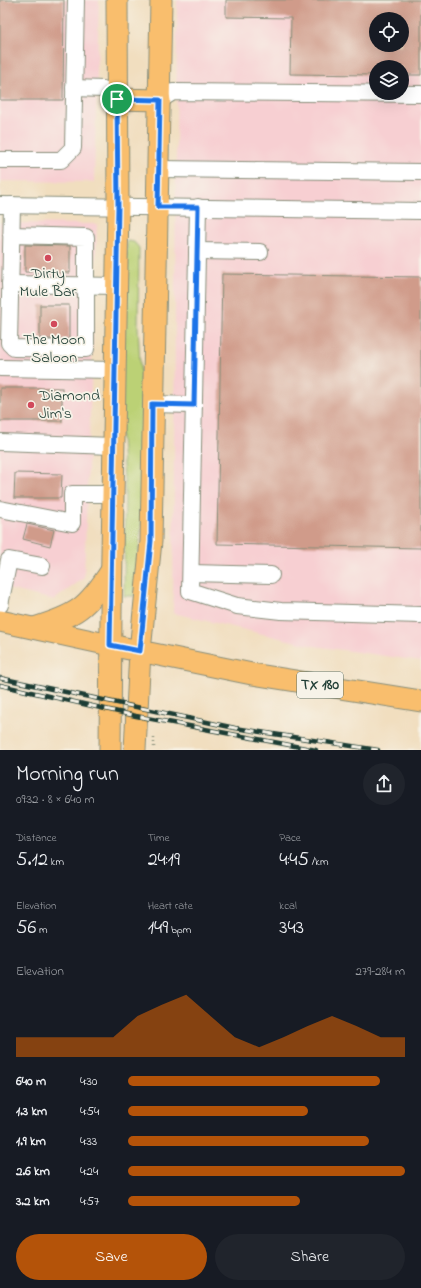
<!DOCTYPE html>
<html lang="en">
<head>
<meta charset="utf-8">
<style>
  :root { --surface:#171b24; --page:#20242c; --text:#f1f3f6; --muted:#9ea1a6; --accent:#b45309 }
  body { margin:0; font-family:"Indie Flower",sans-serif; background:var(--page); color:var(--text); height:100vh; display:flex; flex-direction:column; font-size:15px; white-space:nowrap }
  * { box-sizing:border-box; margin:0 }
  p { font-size:13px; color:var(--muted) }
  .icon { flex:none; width:22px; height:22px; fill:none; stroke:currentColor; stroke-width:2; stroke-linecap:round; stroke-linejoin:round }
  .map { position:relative; height:750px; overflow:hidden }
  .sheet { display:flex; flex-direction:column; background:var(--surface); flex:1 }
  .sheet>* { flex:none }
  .fabs { position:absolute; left:369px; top:12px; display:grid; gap:8px }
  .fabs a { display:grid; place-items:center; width:40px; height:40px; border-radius:50%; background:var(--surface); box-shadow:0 4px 16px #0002; font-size:20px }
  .pin { position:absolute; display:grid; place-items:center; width:34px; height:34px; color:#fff; margin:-17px; border:2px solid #fff; border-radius:50%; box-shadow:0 1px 4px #0007 }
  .round { display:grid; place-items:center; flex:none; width:42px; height:42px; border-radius:21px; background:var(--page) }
  .headline { display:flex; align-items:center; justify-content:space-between; height:68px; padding:0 16px }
  h1 { font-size:22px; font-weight:600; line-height:30px }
  .stats { display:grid; grid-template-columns:repeat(3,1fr); gap:6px; height:68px; padding:4px 16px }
  .stats div { display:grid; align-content:center }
  .stats b { font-size:20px; font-weight:600 }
  .stats small { font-size:11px; font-weight:400 }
  .stats p { font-size:11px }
  .chart { height:112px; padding:8px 16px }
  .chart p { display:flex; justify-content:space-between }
  .chart svg { width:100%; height:72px; margin-top:4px; fill:var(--accent); opacity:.7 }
  .primary-button { display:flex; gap:8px; margin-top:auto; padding:8px 16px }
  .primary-button a { flex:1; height:46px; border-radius:24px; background:var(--accent); color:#fff; font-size:16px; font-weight:600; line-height:46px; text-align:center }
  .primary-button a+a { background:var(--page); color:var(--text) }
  ul { padding:0 16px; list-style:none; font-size:13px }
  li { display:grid; grid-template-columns:64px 48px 1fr; align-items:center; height:30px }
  li i { height:10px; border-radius:5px; background:var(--accent) }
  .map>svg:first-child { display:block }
</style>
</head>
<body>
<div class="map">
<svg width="421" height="750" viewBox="0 0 421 750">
  <rect width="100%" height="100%" fill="#f7f3e8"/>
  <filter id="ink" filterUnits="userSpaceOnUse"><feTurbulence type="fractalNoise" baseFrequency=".025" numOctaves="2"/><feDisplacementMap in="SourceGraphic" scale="8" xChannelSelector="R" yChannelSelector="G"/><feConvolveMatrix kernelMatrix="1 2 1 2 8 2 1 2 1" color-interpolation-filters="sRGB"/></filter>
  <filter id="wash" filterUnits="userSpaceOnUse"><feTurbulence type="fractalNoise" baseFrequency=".012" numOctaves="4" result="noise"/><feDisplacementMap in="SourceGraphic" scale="16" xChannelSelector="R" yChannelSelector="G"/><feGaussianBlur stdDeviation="0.9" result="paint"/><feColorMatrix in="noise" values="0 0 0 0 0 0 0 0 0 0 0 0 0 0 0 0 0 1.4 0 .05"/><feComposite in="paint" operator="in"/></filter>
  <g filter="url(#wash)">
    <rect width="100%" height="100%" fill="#f1debf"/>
    <!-- built -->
    <g fill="#f7cfd2" fill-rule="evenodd">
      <polygon points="0,0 99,0 94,182 0,181"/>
      <path d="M177,0h244v661l-107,-15 -141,-33zM376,19h26v26h-26zM376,67h26v26h-26z"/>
      <polygon points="0,223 97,224 84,578 54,600 0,587"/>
    </g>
    <!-- green -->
    <polygon fill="#bbd175" stroke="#6d8754" points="127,241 134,242 139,248 138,326 143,422 142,520 134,596 124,596 125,493 119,411"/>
    <g id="blocks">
      <!-- building -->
      <g fill="#d09b8a" fill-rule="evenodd">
        <polygon points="0,0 64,0 63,100 0,100"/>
        <path d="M226,0h195v75h-19v-8h-26v8l-86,-1 1,-56 -65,-1zM376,19h26v26h-26z"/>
        <polygon points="25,245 70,246 70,273 25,272"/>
        <polygon points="222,274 421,277 421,548 217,544"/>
        <rect x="40" y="305" width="29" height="34"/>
        <rect x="0" y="388" width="62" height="33"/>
        <polygon points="15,473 62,474 61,498 14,498"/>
        <polygon points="27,524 54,530 50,546 23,539"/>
      </g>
    </g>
  </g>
  <g filter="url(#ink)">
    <use href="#blocks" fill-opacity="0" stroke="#888e7a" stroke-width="1"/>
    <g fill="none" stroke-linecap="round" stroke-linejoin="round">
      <defs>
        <g id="minor">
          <polyline points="74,88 103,89 117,99"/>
          <polyline points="160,100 173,92 421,94"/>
          <polyline points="0,160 61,160 73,148 76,0"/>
          <polyline points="159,169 421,172"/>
          <polyline points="0,205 421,211"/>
          <polyline points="198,207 190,591 237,606 281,611 421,615"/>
          <polyline points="11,235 86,237 86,349 14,348 9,343 12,205"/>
          <polyline points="197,251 260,252"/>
          <polyline points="10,284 116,286"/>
          <polyline points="0,368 114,370"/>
          <polyline points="152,404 194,405"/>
          <polyline points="0,442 113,446"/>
          <polyline points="0,509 72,523 72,494 112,494"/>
          <polyline points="191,573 271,575"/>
          <polyline points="0,605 9,560 42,566"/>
        </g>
        <g id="major">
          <polyline points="117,99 160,100"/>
          <polyline points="0,621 110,645 252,674 421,701"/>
          <path d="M34,628c43,-13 53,-20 77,-57"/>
          <polyline points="110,750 111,612 118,206 117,0"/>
          <polyline points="135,750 140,651 151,541 161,0"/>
        </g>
      </defs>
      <!-- minor casing -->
      <use href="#minor" stroke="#888e7a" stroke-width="18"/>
      <!-- major casing -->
      <use href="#major" stroke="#888e7a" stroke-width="23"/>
      <!-- path -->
      <polyline stroke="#888e7a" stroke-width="2.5" stroke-dasharray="1 3" stroke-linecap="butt" points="154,738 154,750"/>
      <!-- minor -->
      <use href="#minor" stroke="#fff" stroke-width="16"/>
      <!-- major -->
      <use href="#major" stroke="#f9be6d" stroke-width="21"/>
      <defs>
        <g id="rail">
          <polyline points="0,678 235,728 378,750"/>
          <polyline points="0,685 136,716 316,750"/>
        </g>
      </defs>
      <!-- rail casing -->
      <use href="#rail" stroke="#1f3d34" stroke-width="4.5"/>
      <!-- rail -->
      <use href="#rail" stroke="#f7f3e8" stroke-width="3" stroke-dasharray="9" stroke-linecap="butt"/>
    </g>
  </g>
  <g fill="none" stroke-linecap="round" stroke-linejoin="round" filter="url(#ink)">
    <defs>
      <polygon id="route" points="117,99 160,100 158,207 198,207 194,405 152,404 151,541 140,651 110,645 118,206"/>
    </defs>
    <!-- route casing -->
    <use href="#route" stroke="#fff" stroke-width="8"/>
    <!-- route -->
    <use href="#route" stroke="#1a73e8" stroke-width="5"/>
  </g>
  <!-- markers -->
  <g fill="#d1495b" stroke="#f7f3e8" stroke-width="1.5">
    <circle cx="48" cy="258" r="4"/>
    <circle cx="54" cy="324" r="4"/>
    <circle cx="31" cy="405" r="4"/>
  </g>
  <g text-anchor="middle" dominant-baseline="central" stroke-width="3.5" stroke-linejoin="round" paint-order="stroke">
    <!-- shield labels -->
    <rect fill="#f7f3e8" stroke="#60746a" stroke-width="1" x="297" y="672" width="46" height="26" rx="3"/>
    <g font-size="15" font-weight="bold" fill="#1f3d34">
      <text x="320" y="685">TX 180</text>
    </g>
    <!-- poi labels -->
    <g font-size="16" fill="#1f3d34" stroke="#f7f3e8">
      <text x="48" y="274">Dirty<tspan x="48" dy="18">Mule Bar</tspan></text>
      <text x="54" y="340">The Moon<tspan x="54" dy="18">Saloon</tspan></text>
      <text x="39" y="396" text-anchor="start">Diamond<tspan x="39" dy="18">Jim's</tspan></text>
    </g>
  </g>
</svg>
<div class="fabs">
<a><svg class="icon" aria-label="locate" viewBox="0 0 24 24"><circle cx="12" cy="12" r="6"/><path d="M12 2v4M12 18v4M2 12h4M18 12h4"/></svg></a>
<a><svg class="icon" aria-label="layers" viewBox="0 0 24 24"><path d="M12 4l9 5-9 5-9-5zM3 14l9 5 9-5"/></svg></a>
</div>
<div class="pin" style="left:117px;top:99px;background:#1e9e55"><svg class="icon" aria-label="arrive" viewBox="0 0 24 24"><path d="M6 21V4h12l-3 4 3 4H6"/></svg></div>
</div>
<section class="sheet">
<div class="headline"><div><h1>Morning run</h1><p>09:32 · 8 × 640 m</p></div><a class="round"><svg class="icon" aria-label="share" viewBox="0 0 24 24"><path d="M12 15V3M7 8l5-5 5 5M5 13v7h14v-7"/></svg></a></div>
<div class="stats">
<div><p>Distance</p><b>5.12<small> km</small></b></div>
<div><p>Time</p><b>24:19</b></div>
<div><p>Pace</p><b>4:45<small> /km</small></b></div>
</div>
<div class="stats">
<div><p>Elevation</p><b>56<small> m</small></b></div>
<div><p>Heart rate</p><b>149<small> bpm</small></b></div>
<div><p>kcal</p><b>343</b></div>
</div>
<div class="chart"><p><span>Elevation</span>279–284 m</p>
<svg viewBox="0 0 160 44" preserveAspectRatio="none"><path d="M0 44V32L10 32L20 32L30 32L40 32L50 19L60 12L70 6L80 19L90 32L100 38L110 32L120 25L130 19L140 25L150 32L160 32V44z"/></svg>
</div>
<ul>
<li><b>640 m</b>4:30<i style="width:91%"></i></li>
<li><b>1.3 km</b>4:54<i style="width:65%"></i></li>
<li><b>1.9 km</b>4:33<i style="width:87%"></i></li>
<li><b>2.6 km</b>4:24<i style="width:100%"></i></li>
<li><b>3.2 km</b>4:57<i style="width:62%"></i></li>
</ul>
<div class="primary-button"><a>Save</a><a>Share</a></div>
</section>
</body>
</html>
